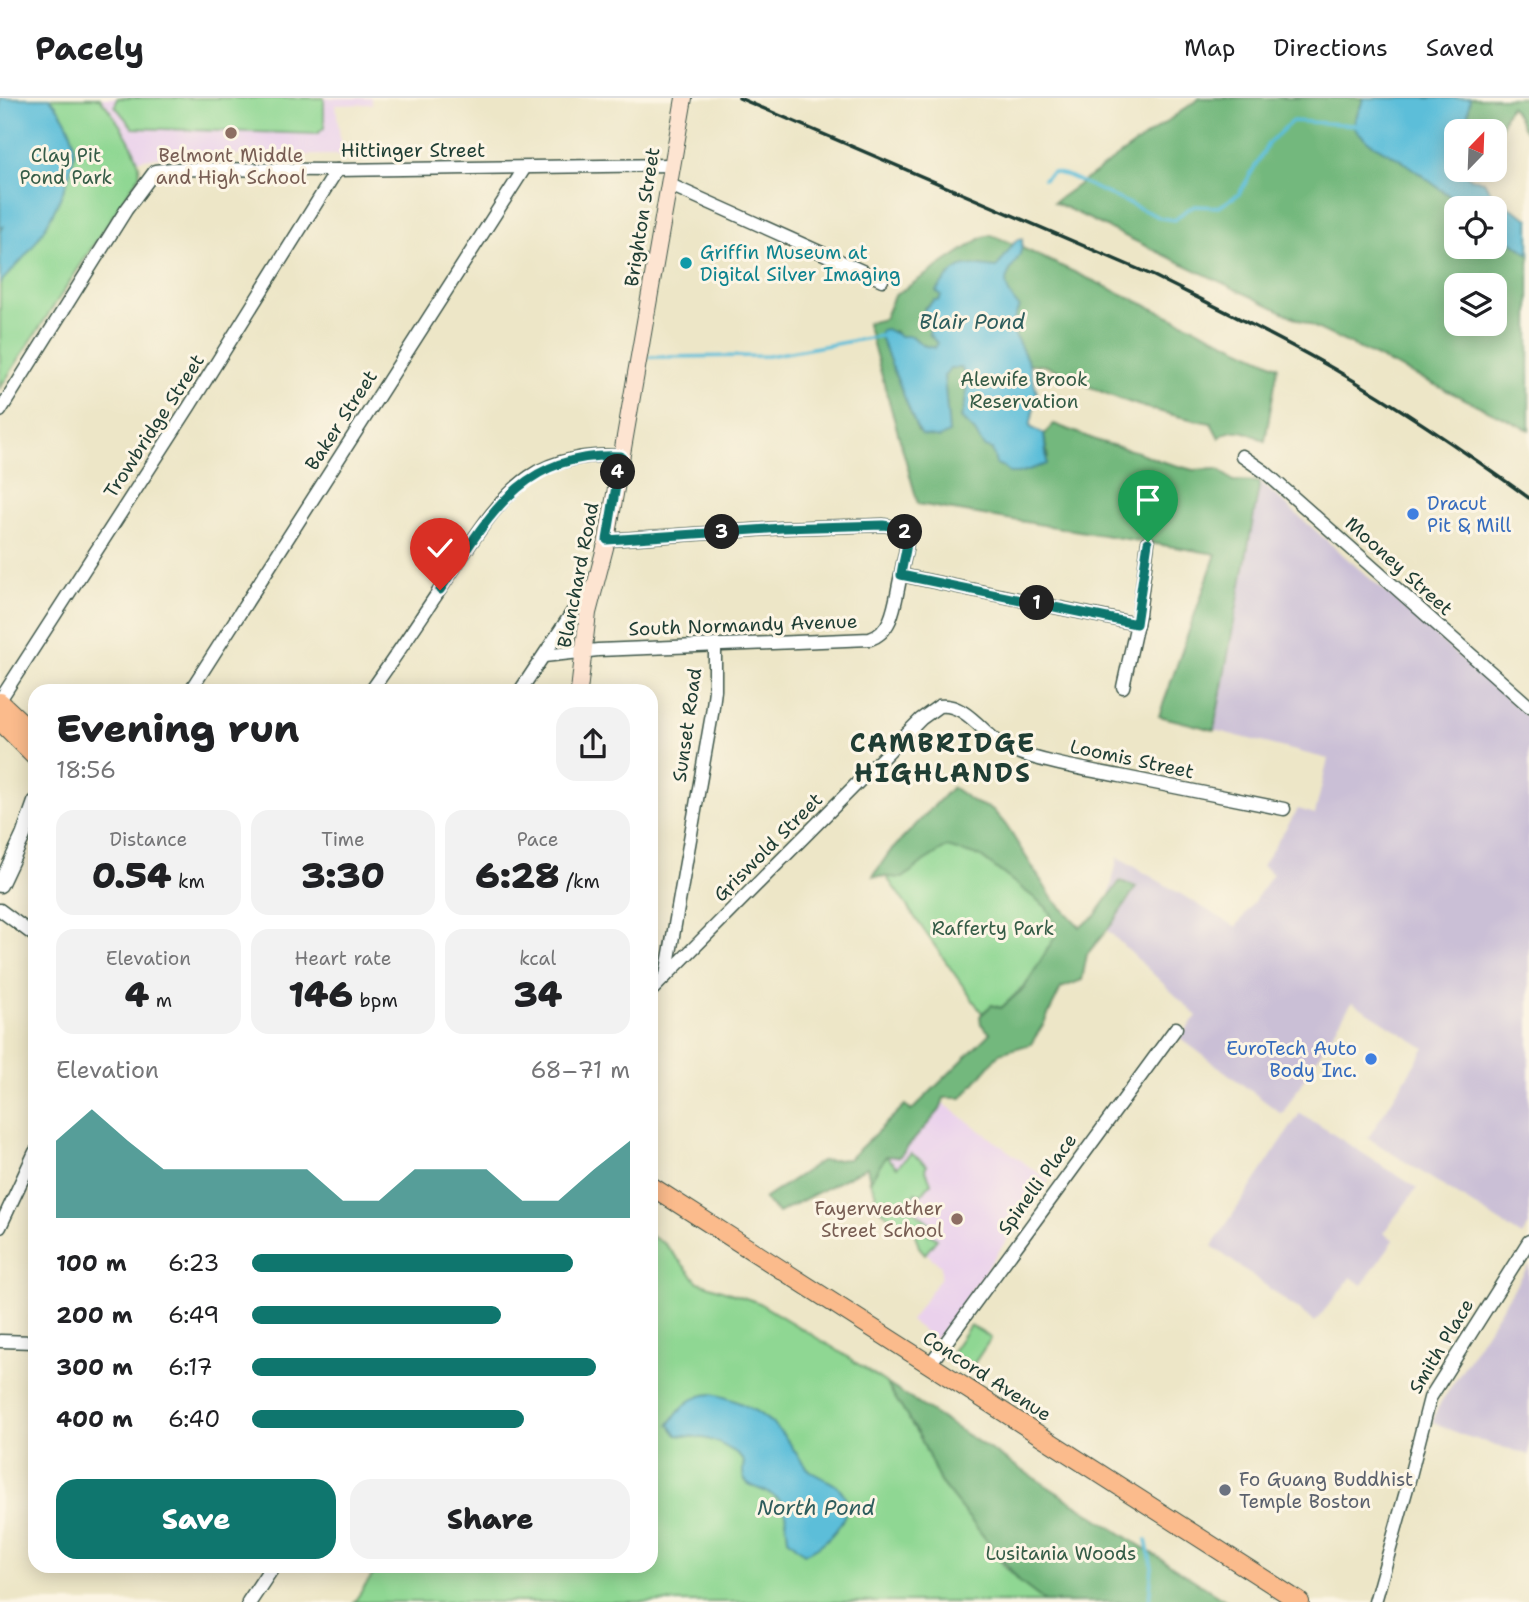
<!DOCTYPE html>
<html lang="en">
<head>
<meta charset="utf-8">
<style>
  :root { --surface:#fff; --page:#f2f2f2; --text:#202124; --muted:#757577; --line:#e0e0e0; --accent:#0f766e }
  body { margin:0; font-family:"Shantell Sans",sans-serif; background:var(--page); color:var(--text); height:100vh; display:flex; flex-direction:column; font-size:26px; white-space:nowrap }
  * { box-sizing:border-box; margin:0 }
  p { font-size:23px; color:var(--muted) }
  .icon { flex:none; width:38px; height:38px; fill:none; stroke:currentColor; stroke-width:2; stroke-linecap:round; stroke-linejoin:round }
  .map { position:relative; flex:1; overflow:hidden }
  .drawer { position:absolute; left:28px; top:586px; width:630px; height:889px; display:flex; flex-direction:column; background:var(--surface); border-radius:21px; box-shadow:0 4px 18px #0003 }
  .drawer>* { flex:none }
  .needle { width:46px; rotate:23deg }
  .buttons { position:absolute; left:1444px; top:21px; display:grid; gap:14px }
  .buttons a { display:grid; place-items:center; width:63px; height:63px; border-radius:14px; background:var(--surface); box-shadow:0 4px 18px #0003; font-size:35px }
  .pin { position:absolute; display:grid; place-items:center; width:60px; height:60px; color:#fff; margin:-72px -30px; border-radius:50% 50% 50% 0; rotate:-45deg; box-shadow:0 0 7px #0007 }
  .pin .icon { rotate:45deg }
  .km { position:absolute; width:35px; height:35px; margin:-18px; border-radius:50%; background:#222; color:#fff; font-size:19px; line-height:35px; text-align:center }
  .round { display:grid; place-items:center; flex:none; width:74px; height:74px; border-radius:21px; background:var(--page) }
  .headline { display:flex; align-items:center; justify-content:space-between; height:119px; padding:0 28px }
  h1 { font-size:38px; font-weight:800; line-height:52px }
  .stats { display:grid; grid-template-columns:repeat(3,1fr); gap:10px; height:119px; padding:7px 28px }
  .stats div { display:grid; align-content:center; border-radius:18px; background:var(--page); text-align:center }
  .stats b { font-size:35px; font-weight:800 }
  .stats small { font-size:19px; font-weight:400 }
  .stats p { font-size:19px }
  .chart { height:196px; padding:14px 28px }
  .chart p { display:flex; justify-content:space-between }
  .chart svg { width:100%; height:126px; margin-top:7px; fill:var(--accent); opacity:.7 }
  .cta { display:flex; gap:14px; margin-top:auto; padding:14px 28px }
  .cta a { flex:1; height:80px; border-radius:21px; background:var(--accent); color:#fff; font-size:28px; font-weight:800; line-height:80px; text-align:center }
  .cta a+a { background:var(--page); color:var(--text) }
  ul { padding:0 28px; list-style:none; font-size:23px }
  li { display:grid; grid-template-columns:112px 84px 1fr; align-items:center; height:52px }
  li i { height:18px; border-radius:9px; background:var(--accent) }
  header { display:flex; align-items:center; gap:42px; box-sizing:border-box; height:98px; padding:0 35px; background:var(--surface); border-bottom:2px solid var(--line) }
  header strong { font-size:33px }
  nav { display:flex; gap:38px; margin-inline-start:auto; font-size:24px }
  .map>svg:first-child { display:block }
</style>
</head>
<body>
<header>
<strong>Pacely</strong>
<nav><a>Map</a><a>Directions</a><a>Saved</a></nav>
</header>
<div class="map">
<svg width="1529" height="1504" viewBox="0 0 1529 1504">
  <rect width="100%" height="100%" fill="#fcf5e5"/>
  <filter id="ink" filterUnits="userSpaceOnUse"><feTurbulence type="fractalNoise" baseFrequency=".0143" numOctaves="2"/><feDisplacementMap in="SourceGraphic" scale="14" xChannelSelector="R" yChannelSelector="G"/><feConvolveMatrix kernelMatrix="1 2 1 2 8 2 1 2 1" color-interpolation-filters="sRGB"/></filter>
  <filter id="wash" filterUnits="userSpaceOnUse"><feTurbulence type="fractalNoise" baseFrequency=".00686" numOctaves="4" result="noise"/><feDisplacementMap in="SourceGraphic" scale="28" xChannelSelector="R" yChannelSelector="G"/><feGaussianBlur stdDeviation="1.57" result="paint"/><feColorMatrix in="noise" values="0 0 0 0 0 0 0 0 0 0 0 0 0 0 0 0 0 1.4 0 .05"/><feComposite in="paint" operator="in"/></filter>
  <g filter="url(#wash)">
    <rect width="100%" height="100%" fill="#ede6c7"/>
    <!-- built -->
    <g fill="#ead1ec">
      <polygon points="100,0 371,0 372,6 336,7 342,57 163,58 138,62 111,14"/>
      <polygon points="943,1005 1049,1083 937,1240 932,1239 910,1223 941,1179 941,1168 919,1149 915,1136 870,1105 876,1096 870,1083 894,1046"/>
    </g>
    <!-- industrial -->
    <g fill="#cabfd6">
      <polygon points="1260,384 1529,620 1529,1127 1522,1138 1368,1040 1425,950 1352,904 1282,1016 1180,940 1197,918 1102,827 1118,759 1236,829 1273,776 1262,768 1298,711 1315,716 1328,661 1214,632"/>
      <polygon points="1300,1015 1417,1090 1383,1135 1394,1142 1362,1187 1351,1179 1315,1224 1212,1148"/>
      <polygon points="1529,1167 1529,1357 1462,1337 1433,1324 1437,1311"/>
    </g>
    <!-- green -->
    <g fill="#8fd793" stroke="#578a64" stroke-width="2">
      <path d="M0,0h100c13,16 44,58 39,78l-139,212z"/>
      <polygon points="117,0 324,0 324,30 317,36 133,30 115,8"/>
      <path d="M979,732l55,56 35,52c-24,23 -44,49 -68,70l-9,-3 -10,8 -101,-144z"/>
      <polygon points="911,1055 927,1067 925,1070 931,1085 921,1097 915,1095 908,1108 930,1125 926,1134 937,1141 925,1156 919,1149 915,1136 870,1105 876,1096 870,1083 886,1058 897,1069"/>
      <polygon points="651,1138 665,1146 698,1184 757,1204 837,1252 886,1285 921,1341 940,1384 971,1420 1005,1469 1021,1485 1047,1504 354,1504 379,1468 651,1468"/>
      <polygon points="970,1227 991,1240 971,1270 951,1255"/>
    </g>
    <!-- forest -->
    <g fill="#73b87d" stroke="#497a58" stroke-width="2" fill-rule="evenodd">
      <path d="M1200,0h164l-9,21 14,23 32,18 65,48h-10v39h38l1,-18 34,25v176l-475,-228zM1456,187h38v39h-38z"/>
      <path d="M1470,0h59v36c-9,-7 -10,-20 -19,-28l-5,9 -10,34 -1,-18h-28z"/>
      <path d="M991,137l22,9 -10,17 -8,8c-33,-7 -38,-4 -58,22l4,4 -2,6 -5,-1 -10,8 7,16 -2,10 8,9 -2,5 -13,-3 -10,-9h-12l-6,-5 -14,5 38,95 31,2 -5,-57 6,-9 11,1c9,13 5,35 0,50l14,14 9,15 8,2 3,9h53l-4,-24 10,-10 47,18 37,10 22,9 33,9 25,-1 15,12 27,1 -46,248 -55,-14 57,-162 -298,-50 -51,-181 17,-4 10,-23 89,-59z"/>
      <path d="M1022,150l256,118 -13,75c-15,-8 -31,-17 -46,-3l-8,-15c-40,-7 -79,-18 -116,-34 -23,-9 -41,-26 -66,-25l-18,-37 -6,-47z"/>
      <polygon points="952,689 975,705 992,711 1006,727 1052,800 1080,829 1095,818 1120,783 1136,789 1112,826 1087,856 1082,882 1061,890 1044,925 1031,946 1000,955 962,1000 944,1000 940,1012 899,1059 886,1058 870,1083 867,1069 778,1115 764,1101 821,1063 849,1061 905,1007 911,1013 990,935 981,926 980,918 992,907 1001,910 1024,890 1056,837 1053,821 1046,809 981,759 947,749 924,763 903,780 873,778 889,755"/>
      <polygon points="886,1285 1228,1504 1046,1504 1021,1485 940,1384 921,1341"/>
    </g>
    <!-- water -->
    <g fill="#5bbed9" stroke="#3d7e86" stroke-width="2">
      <path d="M0,0h50c11,13 22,30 24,48 2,27 -25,78 -41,100 -9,13 -22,25 -33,37v-52l3,-4 -3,1z"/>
      <polygon points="1364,0 1470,0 1466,33 1456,33 1456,72 1460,72 1471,81 1484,83 1493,99 1529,121 1529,156 1495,131 1494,110 1466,110 1401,62 1369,44 1354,30 1355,22"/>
      <path d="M1018,141h4c3,30 -35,33 -3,68l-8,20 18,37 8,29 -7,34 14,7 3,30 -28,9h-10l-5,-6 -8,-3 -4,-15 -8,-2 -9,-15 -14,-14c5,-15 10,-37 0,-50h-11l-6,8 5,57 -10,5 -17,-3 -6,-9 -36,-90 1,-6 5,-1 14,7h12l10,9 13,3 2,-5 -8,-9 2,-10 -7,-15 10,-9h5l2,-5 -5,-4c23,-28 24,-28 59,-23 10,-8 13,-20 23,-29z"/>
      <path d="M712,1296c30,6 59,23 77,48 7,11 12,21 23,30 9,7 25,10 31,21 14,22 -19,56 -39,60l-16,-14 -4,-36c-5,-3 -10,-7 -15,-10 -18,-8 -30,-7 -25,-32 -5,-8 -10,-9 -18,-14 -19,-11 -28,-9 -49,-12l-8,-11c13,-17 21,-29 43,-30z"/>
    </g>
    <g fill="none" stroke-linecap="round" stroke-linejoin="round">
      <!-- stream -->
      <g stroke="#5bbed9" stroke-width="3.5">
        <polyline points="1044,81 1052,74 1066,77 1161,120 1175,122 1186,112 1195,108 1219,109 1239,96 1268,46 1292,23 1357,27"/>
        <polyline points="650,259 768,258 880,238 884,239"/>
        <polyline points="1146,1442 1152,1469 1149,1504"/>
      </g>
    </g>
  </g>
  <g filter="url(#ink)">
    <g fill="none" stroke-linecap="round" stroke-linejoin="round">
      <defs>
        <g id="minor">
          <polyline points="668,86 882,182"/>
          <polyline points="0,313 126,112 155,73 172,71 337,72 671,67"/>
          <polyline points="1242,358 1265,374 1529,608"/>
          <path d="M607,442l175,-12 101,-3c36,4 21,24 18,50l236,49"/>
          <path d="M544,558l54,-6 272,-11c25,-8 25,-41 31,-64"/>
          <polyline points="1123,589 1139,516 1148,444"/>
          <polyline points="190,593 524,71"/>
          <path d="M371,593c27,-38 52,-76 78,-115 23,-34 46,-75 80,-99 25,-18 62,-23 92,-21"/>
          <polyline points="520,593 577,507 595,489"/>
          <polyline points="0,602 189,309 337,72"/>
          <polyline points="0,812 35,838"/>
          <polyline points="666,878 712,616 715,592 715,547"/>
          <path d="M651,893l270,-272 18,-13c29,-4 47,34 72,44 34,13 73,19 109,26 55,11 109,22 164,33"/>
          <polyline points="0,1129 35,1054"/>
          <polyline points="0,1243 35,1244"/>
          <polyline points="930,1266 1176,930"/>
          <polyline points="1375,1504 1407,1390 1430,1300 1529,1143"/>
        </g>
        <g id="tertiary">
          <polyline points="0,787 23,738 35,704"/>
          <polyline points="249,1504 273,1468"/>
        </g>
        <polyline id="secondary" points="579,593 588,515 607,442 684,0"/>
        <g id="primary">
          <polyline points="0,604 35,637"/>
          <polyline points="0,623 35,658"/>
          <polyline points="651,1088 1300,1504"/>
        </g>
      </defs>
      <!-- minor casing -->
      <use href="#minor" stroke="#3e564a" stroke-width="15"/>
      <!-- tertiary casing -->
      <use href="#tertiary" stroke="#3e564a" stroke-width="17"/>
      <!-- secondary casing -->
      <use href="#secondary" stroke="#3e564a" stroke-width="18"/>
      <!-- primary casing -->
      <use href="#primary" stroke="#3e564a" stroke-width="20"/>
      <!-- minor -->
      <use href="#minor" stroke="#fff" stroke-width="12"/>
      <!-- tertiary -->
      <use href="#tertiary" stroke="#fff" stroke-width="14"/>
      <!-- secondary -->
      <use href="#secondary" stroke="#fde4d1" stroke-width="16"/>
      <!-- primary -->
      <use href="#primary" stroke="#fbbb8c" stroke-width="18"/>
      <!-- rail -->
      <path stroke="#1f3d34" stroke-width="3.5" d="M739,0l415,178c60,30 121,59 180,93 67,39 132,83 195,129"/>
    </g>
  </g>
  <g fill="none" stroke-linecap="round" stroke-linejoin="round" filter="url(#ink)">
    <defs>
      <path id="route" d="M440,492c48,-73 82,-139 181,-134l-14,84 175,-12 101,-3c36,4 21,24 18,50l235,49 12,-82"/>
    </defs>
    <!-- route casing -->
    <use href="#route" stroke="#fff" stroke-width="14"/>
    <!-- route -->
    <use href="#route" stroke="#0f766e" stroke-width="9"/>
  </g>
  <!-- markers -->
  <g fill="#8d6e63" stroke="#fcf5e5" stroke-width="2.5">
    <circle cx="231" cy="35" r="7"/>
    <circle cx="957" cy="1121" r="7"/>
  </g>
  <circle fill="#0f9aa8" stroke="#fcf5e5" stroke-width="2.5" cx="686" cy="165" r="7"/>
  <g fill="#3f7fe0" stroke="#fcf5e5" stroke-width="2.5">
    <circle cx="1413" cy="416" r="7"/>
    <circle cx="1371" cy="961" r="7"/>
  </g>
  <circle fill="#6b7280" stroke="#fcf5e5" stroke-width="2.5" cx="1225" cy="1392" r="7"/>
  <g text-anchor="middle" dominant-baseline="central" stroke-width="6" stroke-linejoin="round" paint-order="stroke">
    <!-- street labels -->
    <g font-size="19" fill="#1f3d34" stroke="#fcf5e5">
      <text x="413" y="52">Hittinger Street</text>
      <text transform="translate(642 119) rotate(-81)">Brighton Street</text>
      <text transform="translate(341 322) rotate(-57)">Baker Street</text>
      <text transform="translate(154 328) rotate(-57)">Trowbridge Street</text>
      <text transform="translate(1399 468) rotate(42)">Mooney Street</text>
      <text transform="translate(578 477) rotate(-79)">Blanchard Road</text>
      <text transform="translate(743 527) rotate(-2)">South Normandy Avenue</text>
      <text transform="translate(687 627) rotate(-82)">Sunset Road</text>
      <text transform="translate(1132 661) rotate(12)">Loomis Street</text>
      <text transform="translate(768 749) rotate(-45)">Griswold Street</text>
      <text transform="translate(1037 1086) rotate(-54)">Spinelli Place</text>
      <text transform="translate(1441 1248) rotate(-59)">Smith Place</text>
      <text transform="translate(987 1278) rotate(33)">Concord Avenue</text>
    </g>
    <!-- park labels -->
    <g font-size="19" fill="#355c47" stroke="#fcf5e5">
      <text x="66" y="57">Clay Pit<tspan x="66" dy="22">Pond Park</tspan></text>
      <text x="1024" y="281">Alewife Brook<tspan x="1024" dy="22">Reservation</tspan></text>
      <text x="993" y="830">Rafferty Park</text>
      <text x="1061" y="1455">Lusitania Woods</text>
    </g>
    <!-- education labels -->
    <g font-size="19" fill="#785e54" stroke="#fcf5e5">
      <text x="231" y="57">Belmont Middle<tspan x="231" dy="22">and High School</tspan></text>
      <text x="943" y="1110" text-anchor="end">Fayerweather<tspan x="943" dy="22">Street School</tspan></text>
    </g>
    <!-- culture labels -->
    <g font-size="19" fill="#0d838f" stroke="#fcf5e5" text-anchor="start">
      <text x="700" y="154">Griffin Museum at<tspan x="700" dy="22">Digital Silver Imaging</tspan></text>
    </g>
    <!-- shop labels -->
    <g font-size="19" fill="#366cbe" stroke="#fcf5e5" text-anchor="start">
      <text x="1427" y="405">Dracut<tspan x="1427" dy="22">Pit &amp; Mill</tspan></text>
      <text x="1357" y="950" text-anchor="end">EuroTech Auto<tspan x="1357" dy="22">Body Inc.</tspan></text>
    </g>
    <!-- worship labels -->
    <g font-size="19" fill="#5b616d" stroke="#fcf5e5" text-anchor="start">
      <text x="1239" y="1381">Fo Guang Buddhist<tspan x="1239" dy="22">Temple Boston</tspan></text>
    </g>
    <!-- water labels -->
    <g font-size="21" font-style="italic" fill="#2e5d5d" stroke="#fcf5e5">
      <text x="972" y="224">Blair Pond</text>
      <text x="816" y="1410">North Pond</text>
    </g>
    <!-- district labels -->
    <g font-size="26" font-weight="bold" letter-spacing="2" fill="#1f3d34" stroke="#fcf5e5">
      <text x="943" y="644">CAMBRIDGE<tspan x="943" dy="30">HIGHLANDS</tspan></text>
    </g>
  </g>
</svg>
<div class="buttons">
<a><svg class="needle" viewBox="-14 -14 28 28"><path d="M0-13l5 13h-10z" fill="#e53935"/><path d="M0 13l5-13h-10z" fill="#757577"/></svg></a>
<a><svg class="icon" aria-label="locate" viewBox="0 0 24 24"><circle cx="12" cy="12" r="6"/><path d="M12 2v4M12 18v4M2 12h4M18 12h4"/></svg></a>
<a><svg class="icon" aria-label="layers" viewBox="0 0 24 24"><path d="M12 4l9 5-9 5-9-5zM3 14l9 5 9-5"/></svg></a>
</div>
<div class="pin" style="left:1148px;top:444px;background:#1e9e55"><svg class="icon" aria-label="arrive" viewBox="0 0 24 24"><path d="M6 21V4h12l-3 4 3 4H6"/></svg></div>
<div class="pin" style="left:440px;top:492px;background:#d93025"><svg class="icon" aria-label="check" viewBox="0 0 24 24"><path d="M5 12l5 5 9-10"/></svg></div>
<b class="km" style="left:1037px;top:505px">1</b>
<b class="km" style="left:905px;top:434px">2</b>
<b class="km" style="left:722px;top:434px">3</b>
<b class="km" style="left:618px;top:374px">4</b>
<section class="drawer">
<div class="headline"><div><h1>Evening run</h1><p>18:56</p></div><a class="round"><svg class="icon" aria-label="share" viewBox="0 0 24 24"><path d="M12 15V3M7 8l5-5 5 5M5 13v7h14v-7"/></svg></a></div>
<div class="stats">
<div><p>Distance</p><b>0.54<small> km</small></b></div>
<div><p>Time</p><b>3:30</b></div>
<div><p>Pace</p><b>6:28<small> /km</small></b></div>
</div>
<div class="stats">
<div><p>Elevation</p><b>4<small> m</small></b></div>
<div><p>Heart rate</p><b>146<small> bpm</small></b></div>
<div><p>kcal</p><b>34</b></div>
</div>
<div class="chart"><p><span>Elevation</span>68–71 m</p>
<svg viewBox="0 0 160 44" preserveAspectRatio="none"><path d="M0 44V17L10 6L20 17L30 27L40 27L50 27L60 27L70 27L80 38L90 38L100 27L110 27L120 27L130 38L140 38L150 27L160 17V44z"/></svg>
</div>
<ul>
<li><b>100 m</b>6:23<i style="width:85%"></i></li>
<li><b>200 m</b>6:49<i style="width:66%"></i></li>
<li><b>300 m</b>6:17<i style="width:91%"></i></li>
<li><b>400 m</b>6:40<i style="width:72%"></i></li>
</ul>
<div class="cta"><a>Save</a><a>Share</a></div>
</section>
</div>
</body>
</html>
